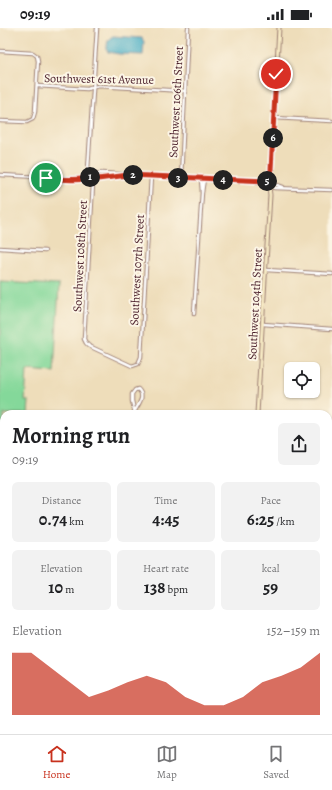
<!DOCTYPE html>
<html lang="en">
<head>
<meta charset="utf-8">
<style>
  :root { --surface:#fff; --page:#f2f2f2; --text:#202124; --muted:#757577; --line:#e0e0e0; --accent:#c8321e }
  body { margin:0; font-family:Alegreya,serif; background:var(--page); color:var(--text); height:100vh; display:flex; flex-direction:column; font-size:15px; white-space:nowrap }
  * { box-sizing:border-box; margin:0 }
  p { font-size:13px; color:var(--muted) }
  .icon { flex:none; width:22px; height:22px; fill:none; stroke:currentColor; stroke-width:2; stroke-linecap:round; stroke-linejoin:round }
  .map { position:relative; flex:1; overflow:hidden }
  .panel { position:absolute; left:0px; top:382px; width:332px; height:324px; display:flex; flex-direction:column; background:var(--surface); border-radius:12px 12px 0 0; box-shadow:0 1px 3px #0004 }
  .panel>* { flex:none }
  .buttons { position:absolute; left:284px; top:334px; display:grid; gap:8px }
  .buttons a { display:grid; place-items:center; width:36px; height:36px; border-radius:6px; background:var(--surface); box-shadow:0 1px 3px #0004; font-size:20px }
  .pin { position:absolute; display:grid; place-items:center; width:34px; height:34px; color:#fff; margin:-17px; border:2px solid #fff; border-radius:50%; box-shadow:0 1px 4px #0007 }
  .km { position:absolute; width:20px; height:20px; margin:-10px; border-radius:50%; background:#222; color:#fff; font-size:11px; line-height:20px; text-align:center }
  .round { display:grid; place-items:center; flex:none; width:42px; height:42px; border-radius:6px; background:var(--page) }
  .overview { display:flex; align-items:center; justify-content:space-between; height:68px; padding:0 12px }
  h1 { font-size:22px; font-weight:700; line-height:30px }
  .metrics { display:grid; grid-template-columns:repeat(3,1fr); gap:6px; height:68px; padding:4px 12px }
  .metrics div { display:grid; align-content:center; border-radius:6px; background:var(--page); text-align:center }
  .metrics b { font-size:17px; font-weight:700 }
  .metrics small { font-size:11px; font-weight:400 }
  .metrics p { font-size:11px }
  .chart { height:112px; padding:8px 12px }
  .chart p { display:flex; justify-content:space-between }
  .chart svg { width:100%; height:72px; margin-top:4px; fill:var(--accent); opacity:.7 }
  .status { display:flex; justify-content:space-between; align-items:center; height:28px; padding:0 20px; background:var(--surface); direction:ltr }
  .status svg { height:11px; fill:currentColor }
  .menu { display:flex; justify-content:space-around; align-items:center; height:56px; border-top:1px solid var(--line); background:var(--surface); font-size:11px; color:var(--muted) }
  .menu a { display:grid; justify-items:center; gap:2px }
  .menu .current { color:var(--accent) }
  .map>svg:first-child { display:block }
</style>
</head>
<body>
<div class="status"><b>09:19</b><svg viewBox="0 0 49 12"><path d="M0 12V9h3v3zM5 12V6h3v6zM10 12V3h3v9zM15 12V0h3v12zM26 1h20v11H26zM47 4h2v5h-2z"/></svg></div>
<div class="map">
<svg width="332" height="706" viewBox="0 0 332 706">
  <rect width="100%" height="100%" fill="#fcf5e5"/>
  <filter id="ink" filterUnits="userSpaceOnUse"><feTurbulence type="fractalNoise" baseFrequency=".025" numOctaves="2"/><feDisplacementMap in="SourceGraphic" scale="8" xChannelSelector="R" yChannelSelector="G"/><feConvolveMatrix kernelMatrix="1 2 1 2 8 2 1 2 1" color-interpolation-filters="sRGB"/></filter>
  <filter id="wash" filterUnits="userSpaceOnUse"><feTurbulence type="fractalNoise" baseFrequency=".012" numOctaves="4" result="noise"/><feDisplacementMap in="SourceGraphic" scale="16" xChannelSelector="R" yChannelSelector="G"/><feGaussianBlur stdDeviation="0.9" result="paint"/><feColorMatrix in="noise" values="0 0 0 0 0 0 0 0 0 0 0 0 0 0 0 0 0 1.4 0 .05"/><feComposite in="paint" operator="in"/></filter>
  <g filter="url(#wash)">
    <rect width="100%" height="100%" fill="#eeddba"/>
    <!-- green -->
    <polygon fill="#84d89a" stroke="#677c62" points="0,254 59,257 54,344 27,342 25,373 29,373 28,386 4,386 4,415 0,415"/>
    <!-- water -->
    <path fill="#44acc4" stroke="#476678" d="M113,8l29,2 2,4 -1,13 -24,-1 -11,-2 -1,-2c0,-6 0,-11 6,-14z"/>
  </g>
  <g filter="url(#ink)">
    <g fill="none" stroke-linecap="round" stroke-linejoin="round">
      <defs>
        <g id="street">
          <polyline points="97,0 88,141 93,156 84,311 86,315 89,318 132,338 138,336 141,329 151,148"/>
          <polyline points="0,23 33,25 37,28 38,33 35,84 33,91 27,94 0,93"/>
          <polyline points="37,58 87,61 98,58 185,63"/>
          <polyline points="274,90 332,93"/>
          <path d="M0,147l79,4c12,0 12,-6 23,-6l99,6 67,2"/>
          <polyline points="91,149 98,151 127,147"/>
          <polyline points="181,150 188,0"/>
          <polyline points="201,151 202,164"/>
          <polyline points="258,154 268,156"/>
          <polyline points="274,156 283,159"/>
          <polyline points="274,160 332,162"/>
          <polyline points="0,220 45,223"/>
          <polyline points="266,242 332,246"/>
          <polyline points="194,286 202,164 204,151"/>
          <polyline points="263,296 332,301"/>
          <path d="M135,383c3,-7 11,-14 3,-22l-3,1 -3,4v7l3,13"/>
          <polyline points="0,490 4,488"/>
          <polyline points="328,502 332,502"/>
          <polyline points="328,578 332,578"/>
          <polyline points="0,580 4,581"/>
          <polyline points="0,652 4,653"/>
          <polyline points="328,683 332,684"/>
          <polyline points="0,700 4,697"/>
          <polyline points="85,706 85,702"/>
          <polyline points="175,706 176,702"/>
          <polyline points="178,706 180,702"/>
        </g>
        <g id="secondary">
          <circle cx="271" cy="156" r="3.5"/>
          <polyline points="272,153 271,142 279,0"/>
          <polyline points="257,386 270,167 269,159"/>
          <polyline points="0,421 4,422"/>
          <polyline points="328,441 332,441"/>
          <polyline points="0,660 4,661"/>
          <polyline points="155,702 168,706"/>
        </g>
      </defs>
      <!-- street casing -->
      <use href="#street" stroke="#9c7e72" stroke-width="4.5"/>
      <!-- secondary casing -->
      <use href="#secondary" stroke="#9c7e72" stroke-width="5"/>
      <!-- street -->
      <use href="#street" stroke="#fff" stroke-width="2.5"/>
      <!-- secondary -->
      <use href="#secondary" stroke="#f6e9c3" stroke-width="3"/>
    </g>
  </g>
  <g fill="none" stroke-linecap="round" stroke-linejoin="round" filter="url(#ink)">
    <defs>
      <path id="route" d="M46,150c10,0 36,5 44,-2l8,3 30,-4 140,6 3,-11 5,-96"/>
    </defs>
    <!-- route casing -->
    <use href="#route" stroke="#fff" stroke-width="8"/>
    <!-- route -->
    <use href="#route" stroke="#c8321e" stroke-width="5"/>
  </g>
  <g text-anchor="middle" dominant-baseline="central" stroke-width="4" stroke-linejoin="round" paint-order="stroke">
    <!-- street labels -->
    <g font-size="12" fill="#4a1f2b" stroke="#fcf5e5">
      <text transform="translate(99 51) rotate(1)">Southwest 61st Avenue</text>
      <text transform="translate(176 74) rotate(-87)">Southwest 106th Street</text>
      <text transform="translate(80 228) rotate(-87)">Southwest 108th Street</text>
      <text transform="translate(137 242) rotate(-87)">Southwest 107th Street</text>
      <text transform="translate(255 276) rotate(-87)">Southwest 104th Street</text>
    </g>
  </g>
</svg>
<div class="buttons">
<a><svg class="icon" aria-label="locate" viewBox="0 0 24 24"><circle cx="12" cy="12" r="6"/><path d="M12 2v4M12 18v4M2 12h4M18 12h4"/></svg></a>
</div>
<div class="pin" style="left:46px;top:150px;background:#1e9e55"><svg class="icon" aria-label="arrive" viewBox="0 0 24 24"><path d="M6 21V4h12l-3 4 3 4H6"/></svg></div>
<div class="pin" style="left:276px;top:46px;background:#d93025"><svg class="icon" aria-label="check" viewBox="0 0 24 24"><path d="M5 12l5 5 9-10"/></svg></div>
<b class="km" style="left:90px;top:149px">1</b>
<b class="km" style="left:133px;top:147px">2</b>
<b class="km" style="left:178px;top:150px">3</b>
<b class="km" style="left:223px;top:152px">4</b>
<b class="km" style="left:267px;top:153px">5</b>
<b class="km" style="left:273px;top:110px">6</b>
<section class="panel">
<div class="overview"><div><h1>Morning run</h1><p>09:19</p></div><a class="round"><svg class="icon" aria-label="share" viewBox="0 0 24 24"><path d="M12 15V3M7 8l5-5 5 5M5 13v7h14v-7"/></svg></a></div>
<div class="metrics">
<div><p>Distance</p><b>0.74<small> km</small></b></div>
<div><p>Time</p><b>4:45</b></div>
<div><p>Pace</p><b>6:25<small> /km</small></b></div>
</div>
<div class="metrics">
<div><p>Elevation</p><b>10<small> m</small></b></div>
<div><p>Heart rate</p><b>138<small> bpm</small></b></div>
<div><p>kcal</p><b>59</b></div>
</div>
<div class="chart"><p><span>Elevation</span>152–159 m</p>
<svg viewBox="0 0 160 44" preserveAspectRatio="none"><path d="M0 44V6L10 6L20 15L30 24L40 33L50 29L60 24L70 20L80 24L90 33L100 38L110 38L120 33L130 24L140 20L150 15L160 6V44z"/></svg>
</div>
</section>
</div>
<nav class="menu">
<a class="current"><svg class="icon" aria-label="home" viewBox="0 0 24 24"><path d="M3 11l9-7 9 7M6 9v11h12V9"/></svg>Home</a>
<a><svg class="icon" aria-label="map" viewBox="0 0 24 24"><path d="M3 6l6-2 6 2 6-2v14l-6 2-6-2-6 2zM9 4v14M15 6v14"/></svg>Map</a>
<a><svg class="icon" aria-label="saved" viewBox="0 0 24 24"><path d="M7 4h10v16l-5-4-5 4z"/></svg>Saved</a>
</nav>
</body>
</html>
